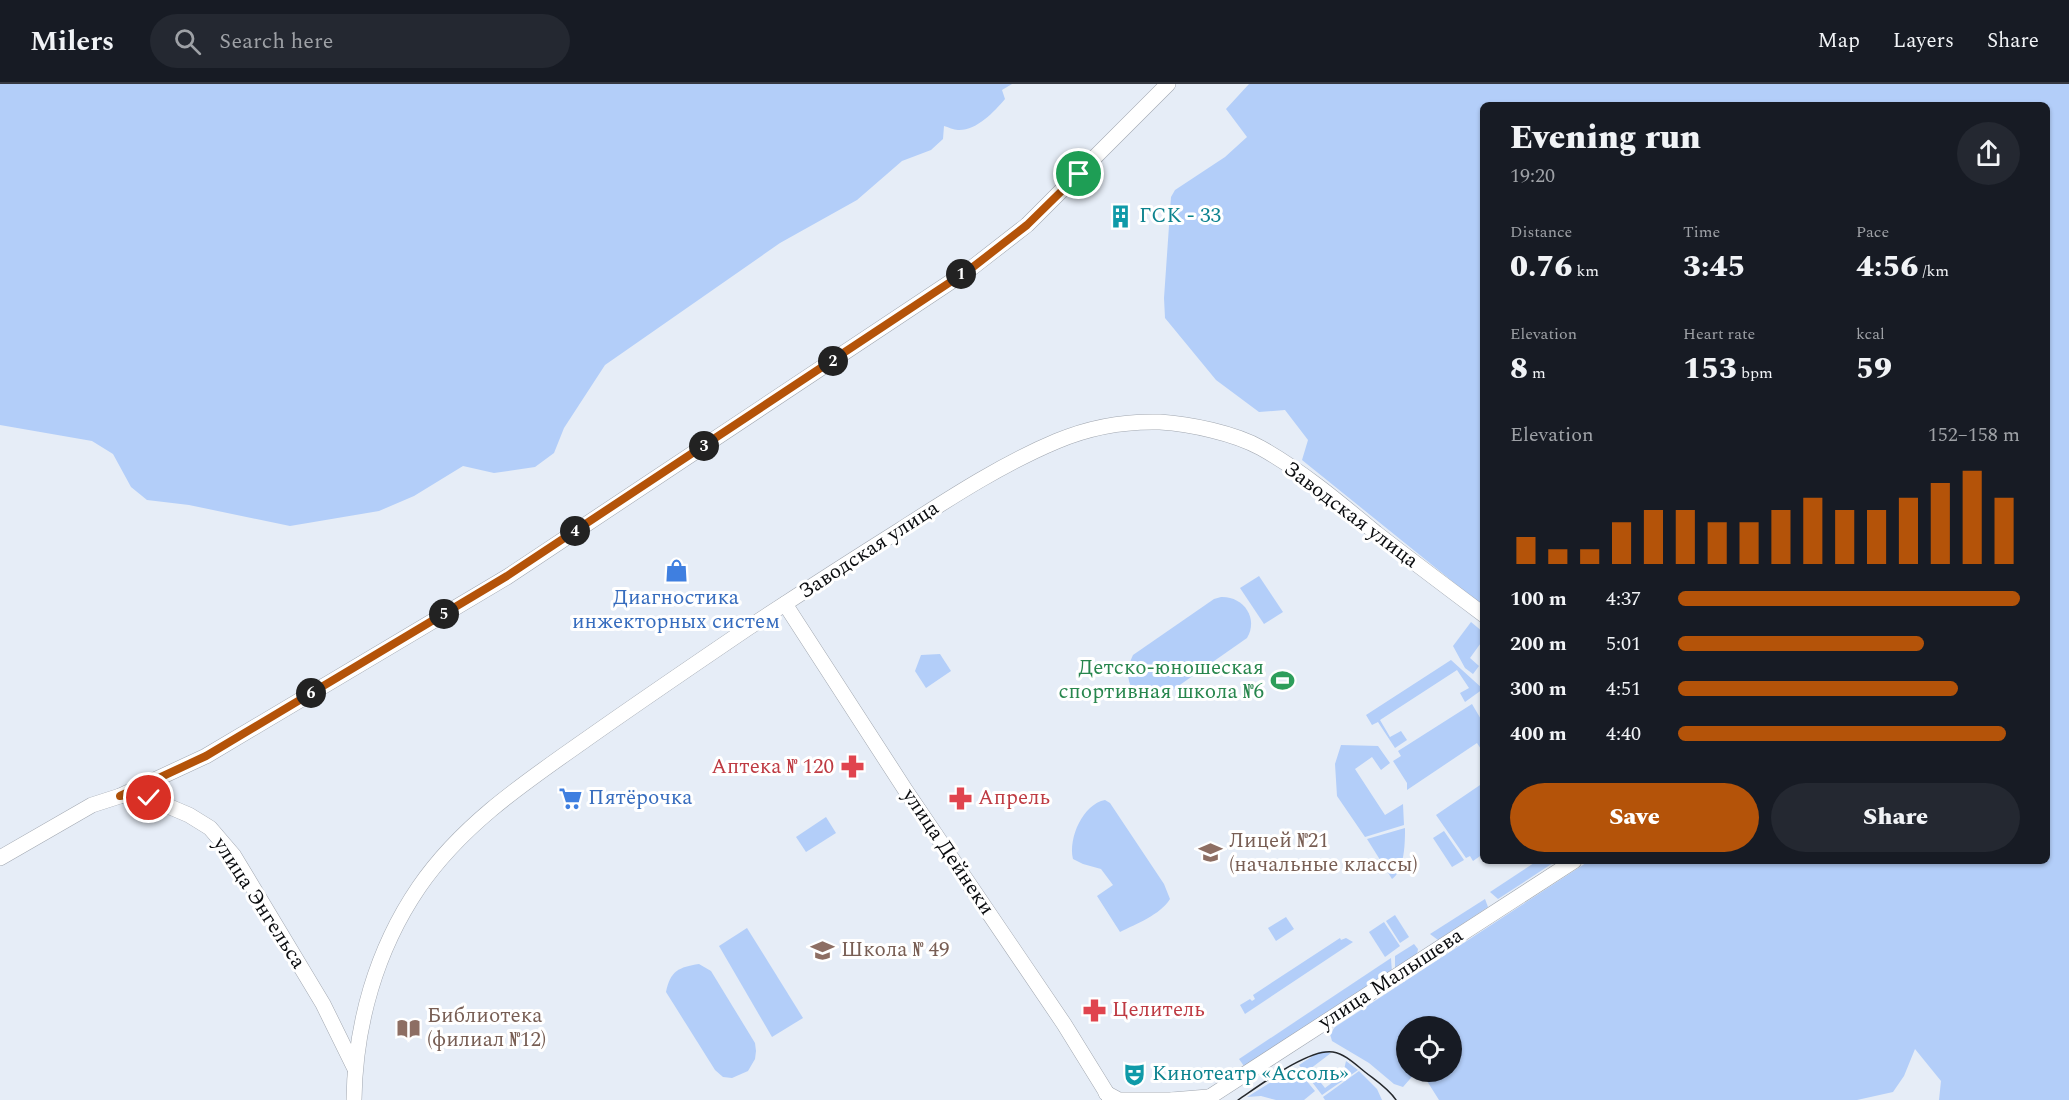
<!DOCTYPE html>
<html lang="en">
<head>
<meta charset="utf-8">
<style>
  :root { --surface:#171b24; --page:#242831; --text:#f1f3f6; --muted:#9ea1a6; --line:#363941; --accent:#b45309 }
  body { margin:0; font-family:Spectral,serif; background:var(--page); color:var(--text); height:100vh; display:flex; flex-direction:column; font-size:22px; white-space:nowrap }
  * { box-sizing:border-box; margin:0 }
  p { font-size:20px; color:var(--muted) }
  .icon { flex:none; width:33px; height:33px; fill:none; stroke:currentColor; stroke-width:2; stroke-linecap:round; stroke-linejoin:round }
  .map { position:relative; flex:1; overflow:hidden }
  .panel { position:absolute; left:1480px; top:18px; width:570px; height:762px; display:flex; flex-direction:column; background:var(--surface); border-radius:9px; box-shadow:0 2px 4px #0004 }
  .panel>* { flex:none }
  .tools { position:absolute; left:1396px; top:932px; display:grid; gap:12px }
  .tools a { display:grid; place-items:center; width:66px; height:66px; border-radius:50%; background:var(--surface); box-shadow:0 2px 4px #0004; font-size:30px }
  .pin { position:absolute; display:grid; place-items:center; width:51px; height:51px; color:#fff; margin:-26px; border:3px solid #fff; border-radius:50%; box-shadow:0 2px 6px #0007 }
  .km { position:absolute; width:30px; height:30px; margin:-15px; border-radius:50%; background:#222; color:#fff; font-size:16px; line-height:30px; text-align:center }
  .round { display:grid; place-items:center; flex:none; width:63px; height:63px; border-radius:32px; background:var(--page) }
  .head { display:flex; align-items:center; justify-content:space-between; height:102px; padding:0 30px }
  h1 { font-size:33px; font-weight:800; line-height:45px }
  .metrics { display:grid; grid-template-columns:repeat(3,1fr); gap:9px; height:102px; padding:6px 30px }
  .metrics div { display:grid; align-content:center }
  .metrics b { font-size:30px; font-weight:800 }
  .metrics small { font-size:16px; font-weight:400 }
  .metrics p { font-size:16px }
  .chart { height:168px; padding:12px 30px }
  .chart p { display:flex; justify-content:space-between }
  .chart svg { width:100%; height:108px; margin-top:6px; stroke:var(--accent); stroke-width:6 }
  .button { display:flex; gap:12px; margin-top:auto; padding:12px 30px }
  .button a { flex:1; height:69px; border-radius:36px; background:var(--accent); color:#fff; font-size:24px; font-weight:800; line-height:69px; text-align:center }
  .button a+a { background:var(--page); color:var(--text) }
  ul { padding:0 30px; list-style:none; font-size:20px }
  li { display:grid; grid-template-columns:96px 72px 1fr; align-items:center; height:45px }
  li i { height:15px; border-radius:8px; background:var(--accent) }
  header { display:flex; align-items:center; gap:36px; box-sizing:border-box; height:84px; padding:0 30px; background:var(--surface); border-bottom:2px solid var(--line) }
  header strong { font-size:28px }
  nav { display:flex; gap:33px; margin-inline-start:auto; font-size:21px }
  .search { width:420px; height:54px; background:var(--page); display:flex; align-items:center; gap:15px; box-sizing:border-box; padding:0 21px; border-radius:33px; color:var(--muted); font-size:22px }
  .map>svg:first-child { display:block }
</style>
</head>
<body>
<header>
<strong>Milers</strong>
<div class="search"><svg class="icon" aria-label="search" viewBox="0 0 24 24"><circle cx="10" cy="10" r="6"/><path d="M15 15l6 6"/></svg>Search here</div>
<nav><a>Map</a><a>Layers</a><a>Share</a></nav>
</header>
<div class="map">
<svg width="2069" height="1016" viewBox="0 0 2069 1016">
  <rect width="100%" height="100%" fill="#e6edf7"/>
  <!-- green -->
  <g fill="#b3cef9" fill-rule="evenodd">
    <path d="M0,0h1012l-10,6 3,9c-11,13 -29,32 -47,31 -4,0 -10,-3 -14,-4l-1,13 -12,11 -29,11 -45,39 -77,43 -175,122 -41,63 -10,25 -19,14 -41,6 -31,-7 -49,30 -35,15 -89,15 -101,-21 -42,-5 -16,-13 -18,-33 -21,-13 -92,-16z"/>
    <path d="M1249,0h820v1016h-130l2,-19 -26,-32 -11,27 -11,16 -36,8h-418l-12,-19 -11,-9 -13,15 -9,-3 -25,-21 -37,-22 -2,-7 5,-7 254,-166h459v-756h-564l-1,501 -181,-146 6,-20 -23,-30 -26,2 -43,-32 -51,-62 -1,-20 7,-101 4,-7 50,-33 22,-20 -21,-28zM1407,942h45v45h-45z"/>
    <polygon points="1259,492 1283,528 1264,540 1240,504"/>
    <path d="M1221,513c22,-1 38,21 26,41l-83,58c-30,9 -44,-15 -31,-41l81,-56z"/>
    <polygon points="1471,538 1483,548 1483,556 1470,574 1479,582 1473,590 1465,584 1453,562"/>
    <polygon points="940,570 951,587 926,604 915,587 921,571"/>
    <polygon points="1451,576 1483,605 1465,618 1460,609 1469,604 1457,586 1380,636 1390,653 1401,647 1407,656 1395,664 1378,638 1372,641 1366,631"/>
    <polygon points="1472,620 1482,637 1483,636 1483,668 1477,659 1407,706 1407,699 1393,677 1401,672 1398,667"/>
    <polygon points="1341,661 1378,662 1390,679 1381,686 1372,673 1355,685 1385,731 1403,720 1404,741 1365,753 1337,712 1335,680"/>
    <polygon points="1483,699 1483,770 1473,777 1470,772 1466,774 1436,731"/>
    <path d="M1105,716l5,3 54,81 6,15c-10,16 -34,25 -50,33l-23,-36 16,-11 -12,-16 -18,-5 -10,-5c-5,-21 10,-55 32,-59z"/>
    <polygon points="826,733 836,749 806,768 796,753"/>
    <path d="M1405,744c0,13 0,42 -13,51l-25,-40z"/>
    <polygon points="1444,747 1464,776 1452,783 1433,754"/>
    <polygon points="1537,777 1556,777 1498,815 1490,808"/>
    <polygon points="1485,815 1488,823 1438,856 1430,850"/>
    <polygon points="1395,831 1409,853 1400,859 1386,837"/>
    <polygon points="1286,833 1294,845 1276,857 1268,844"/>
    <polygon points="1384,838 1400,862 1385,873 1369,848"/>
    <polygon points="747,844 803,934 772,953 719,862"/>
    <polygon points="1340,854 1341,856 1346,854 1353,858 1245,930 1240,921 1250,915 1252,917 1255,915 1253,911"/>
    <polygon points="1414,860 1418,865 1417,871 1395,887 1395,872"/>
    <polygon points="1391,874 1392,889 1246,985 1239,975"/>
    <path d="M699,880l12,7 44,72 1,8 -1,8 -7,12 -16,7 -9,-1 -8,-7 -49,-78c4,-21 13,-25 33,-28z"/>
    <polygon points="1326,967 1331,969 1310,985 1325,1004 1345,989 1344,986 1346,977 1358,986 1322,1011 1299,981 1319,968"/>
    <polygon points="1295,983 1315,1007 1304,1016 1276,1016 1261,1012 1247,1013"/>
    <polygon points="1359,987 1377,1005 1382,1016 1325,1016 1323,1013"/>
  </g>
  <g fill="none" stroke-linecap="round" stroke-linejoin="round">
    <defs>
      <g id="minor">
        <polyline points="785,520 906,707 1064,940 1111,1016"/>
        <polyline points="120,712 206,672 507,493 973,183 1027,141 1168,0"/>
        <polyline points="0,774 92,721 120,712 130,710 149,714 189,731 210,744 234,772 323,920 355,985"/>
        <polyline points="1106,1009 1119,1016 1174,1016"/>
        <path d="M354,1016c1,-75 22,-150 65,-213 42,-61 102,-102 162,-144 55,-39 111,-77 167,-115 50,-33 101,-66 152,-98 50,-32 102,-66 157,-89 33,-14 67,-20 103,-19 30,2 74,11 101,26 41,23 79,55 115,85 36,28 72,55 108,82"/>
        <polyline points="1172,1016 1208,1013"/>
        <polyline points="1205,1016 1574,777"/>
      </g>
    </defs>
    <!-- minor casing -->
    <use href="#minor" stroke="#a1a7b0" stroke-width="16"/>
    <!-- minor -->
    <use href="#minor" stroke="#fff" stroke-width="15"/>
    <!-- tram -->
    <path stroke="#25282c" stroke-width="1.5" d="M1238,1016c21,-14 71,-52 95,-48 12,2 22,12 32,20 10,8 23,16 31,28"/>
  </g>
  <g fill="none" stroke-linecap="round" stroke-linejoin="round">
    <defs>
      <polyline id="route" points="149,714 130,710 120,712 206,672 507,492 973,183 1027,141 1079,90"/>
    </defs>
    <!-- route casing -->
    <use href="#route" stroke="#fff" stroke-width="12"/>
    <!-- route -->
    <use href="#route" stroke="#b45309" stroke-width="8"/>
  </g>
  <!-- icons -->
  <defs>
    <symbol id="building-bare" viewBox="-9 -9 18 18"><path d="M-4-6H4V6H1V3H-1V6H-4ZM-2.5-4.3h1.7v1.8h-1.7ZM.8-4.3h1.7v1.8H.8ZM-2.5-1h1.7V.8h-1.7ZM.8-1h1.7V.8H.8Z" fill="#0f9aa8" stroke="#fff" stroke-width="2.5" paint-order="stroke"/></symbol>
    <symbol id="shop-bare" viewBox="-9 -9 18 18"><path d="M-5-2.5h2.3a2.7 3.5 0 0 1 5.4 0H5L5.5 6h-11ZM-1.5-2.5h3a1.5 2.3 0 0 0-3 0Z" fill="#3f7fe0" stroke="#fff" stroke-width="2.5" paint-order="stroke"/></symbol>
    <symbol id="stadium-bare" viewBox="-9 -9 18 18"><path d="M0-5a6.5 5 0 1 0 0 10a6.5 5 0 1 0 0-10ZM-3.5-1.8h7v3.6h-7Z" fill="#2e9e5b" stroke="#fff" stroke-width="2.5" paint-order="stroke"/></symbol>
    <symbol id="pharmacy-bare" viewBox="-9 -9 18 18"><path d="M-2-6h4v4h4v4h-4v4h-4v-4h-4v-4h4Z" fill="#e0444e" stroke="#fff" stroke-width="2.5" paint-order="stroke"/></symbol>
    <symbol id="supermarket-bare" viewBox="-9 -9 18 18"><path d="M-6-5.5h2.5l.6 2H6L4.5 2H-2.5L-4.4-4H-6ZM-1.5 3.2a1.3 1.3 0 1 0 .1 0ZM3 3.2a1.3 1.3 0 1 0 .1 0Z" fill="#3f7fe0" stroke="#fff" stroke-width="2.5" paint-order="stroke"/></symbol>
    <symbol id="school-bare" viewBox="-9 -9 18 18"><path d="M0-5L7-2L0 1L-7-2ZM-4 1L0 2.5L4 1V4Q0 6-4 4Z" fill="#8d6e63" stroke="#fff" stroke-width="2.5" paint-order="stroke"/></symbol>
    <symbol id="library-bare" viewBox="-9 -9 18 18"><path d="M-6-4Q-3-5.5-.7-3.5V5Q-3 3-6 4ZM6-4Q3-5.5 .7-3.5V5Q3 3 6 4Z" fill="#8d6e63" stroke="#fff" stroke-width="2.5" paint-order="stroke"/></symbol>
    <symbol id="theatre-bare" viewBox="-9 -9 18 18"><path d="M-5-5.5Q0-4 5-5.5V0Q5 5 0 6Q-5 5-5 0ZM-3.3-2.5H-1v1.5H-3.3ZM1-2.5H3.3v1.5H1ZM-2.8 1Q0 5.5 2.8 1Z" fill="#0f9aa8" stroke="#fff" stroke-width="2.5" paint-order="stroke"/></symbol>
  </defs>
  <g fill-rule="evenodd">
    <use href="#building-bare" x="1104" y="116" width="33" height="33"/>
    <use href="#shop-bare" x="660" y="470" width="33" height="33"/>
    <use href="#stadium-bare" x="1266" y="580" width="33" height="33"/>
    <use href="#pharmacy-bare" x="836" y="666" width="33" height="33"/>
    <use href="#supermarket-bare" x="554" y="698" width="33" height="33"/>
    <use href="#pharmacy-bare" x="944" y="698" width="33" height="33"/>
    <use href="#school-bare" x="1194" y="752" width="33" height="33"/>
    <use href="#school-bare" x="806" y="850" width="33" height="33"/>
    <use href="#pharmacy-bare" x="1078" y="910" width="33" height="33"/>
    <use href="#library-bare" x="392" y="928" width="33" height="33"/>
    <use href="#theatre-bare" x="1118" y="974" width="33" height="33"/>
  </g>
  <g text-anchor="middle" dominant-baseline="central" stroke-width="6" stroke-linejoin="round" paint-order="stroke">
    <!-- culture labels -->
    <g font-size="21" fill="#0d838f" stroke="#fff" text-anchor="start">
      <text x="1139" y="132">ГСК - 33</text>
      <text x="1152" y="990">Кинотеатр «Ассоль»</text>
    </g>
    <!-- street labels -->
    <g font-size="21" fill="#0a0c0f" stroke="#fff">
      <text transform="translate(1351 431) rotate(37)">Заводская улица</text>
      <text transform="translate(869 466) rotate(-33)">Заводская улица</text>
      <text transform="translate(948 768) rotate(56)">улица Дейнеки</text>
      <text transform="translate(259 819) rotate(57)">улица Энгельса</text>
      <text transform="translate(1391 895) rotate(-33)">улица Малышева</text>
    </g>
    <!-- shop labels -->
    <g font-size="21" fill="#366cbe" stroke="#fff">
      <text x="676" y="514">Диагностика<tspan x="676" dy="24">инжекторных систем</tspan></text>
      <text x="588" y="714" text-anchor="start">Пятёрочка</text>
    </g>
    <!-- leisure labels -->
    <g font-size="21" fill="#27864d" stroke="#fff" text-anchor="end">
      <text x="1264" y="584">Детско-юношеская<tspan x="1264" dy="24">спортивная школа №6</tspan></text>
    </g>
    <!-- health labels -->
    <g font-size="21" fill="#be3a42" stroke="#fff" text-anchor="start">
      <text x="834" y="683" text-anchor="end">Аптека № 120</text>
      <text x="978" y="714">Апрель</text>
      <text x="1112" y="926">Целитель</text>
    </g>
    <!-- education labels -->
    <g font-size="21" fill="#785e54" stroke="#fff" text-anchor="start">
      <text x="1229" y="757">Лицей №21<tspan x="1229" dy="24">(начальные классы)</tspan></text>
      <text x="841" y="866">Школа № 49</text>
      <text x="427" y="932">Библиотека<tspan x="427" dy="24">(филиал №12)</tspan></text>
    </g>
  </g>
</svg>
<div class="tools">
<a><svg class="icon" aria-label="locate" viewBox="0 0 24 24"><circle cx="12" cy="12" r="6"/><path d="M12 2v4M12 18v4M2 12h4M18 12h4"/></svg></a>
</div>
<div class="pin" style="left:1079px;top:90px;background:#1e9e55"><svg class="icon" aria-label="arrive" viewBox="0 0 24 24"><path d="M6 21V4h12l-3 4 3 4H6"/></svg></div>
<div class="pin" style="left:149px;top:714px;background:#d93025"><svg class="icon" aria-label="check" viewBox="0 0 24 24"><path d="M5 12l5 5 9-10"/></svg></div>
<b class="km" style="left:961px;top:190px">1</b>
<b class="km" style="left:833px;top:277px">2</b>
<b class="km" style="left:704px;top:362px">3</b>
<b class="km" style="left:575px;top:447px">4</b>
<b class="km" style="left:444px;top:530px">5</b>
<b class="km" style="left:311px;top:609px">6</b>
<section class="panel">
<div class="head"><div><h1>Evening run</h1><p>19:20</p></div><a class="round"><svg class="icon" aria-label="share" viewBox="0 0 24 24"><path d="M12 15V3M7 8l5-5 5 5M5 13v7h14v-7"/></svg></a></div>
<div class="metrics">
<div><p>Distance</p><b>0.76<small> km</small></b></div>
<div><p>Time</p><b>3:45</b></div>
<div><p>Pace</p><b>4:56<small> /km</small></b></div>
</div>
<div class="metrics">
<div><p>Elevation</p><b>8<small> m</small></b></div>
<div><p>Heart rate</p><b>153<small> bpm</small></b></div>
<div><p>kcal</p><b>59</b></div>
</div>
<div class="chart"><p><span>Elevation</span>152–158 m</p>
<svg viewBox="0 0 160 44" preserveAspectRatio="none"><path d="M5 44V33M15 44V38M25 44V38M35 44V27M45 44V22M55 44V22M65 44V27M75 44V27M85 44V22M95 44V17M105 44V22M115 44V22M125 44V17M135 44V11M145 44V6M155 44V17"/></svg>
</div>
<ul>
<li><b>100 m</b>4:37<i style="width:100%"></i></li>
<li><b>200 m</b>5:01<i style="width:72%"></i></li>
<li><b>300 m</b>4:51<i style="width:82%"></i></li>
<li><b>400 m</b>4:40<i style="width:96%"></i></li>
</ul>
<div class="button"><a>Save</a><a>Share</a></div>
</section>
</div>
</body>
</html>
